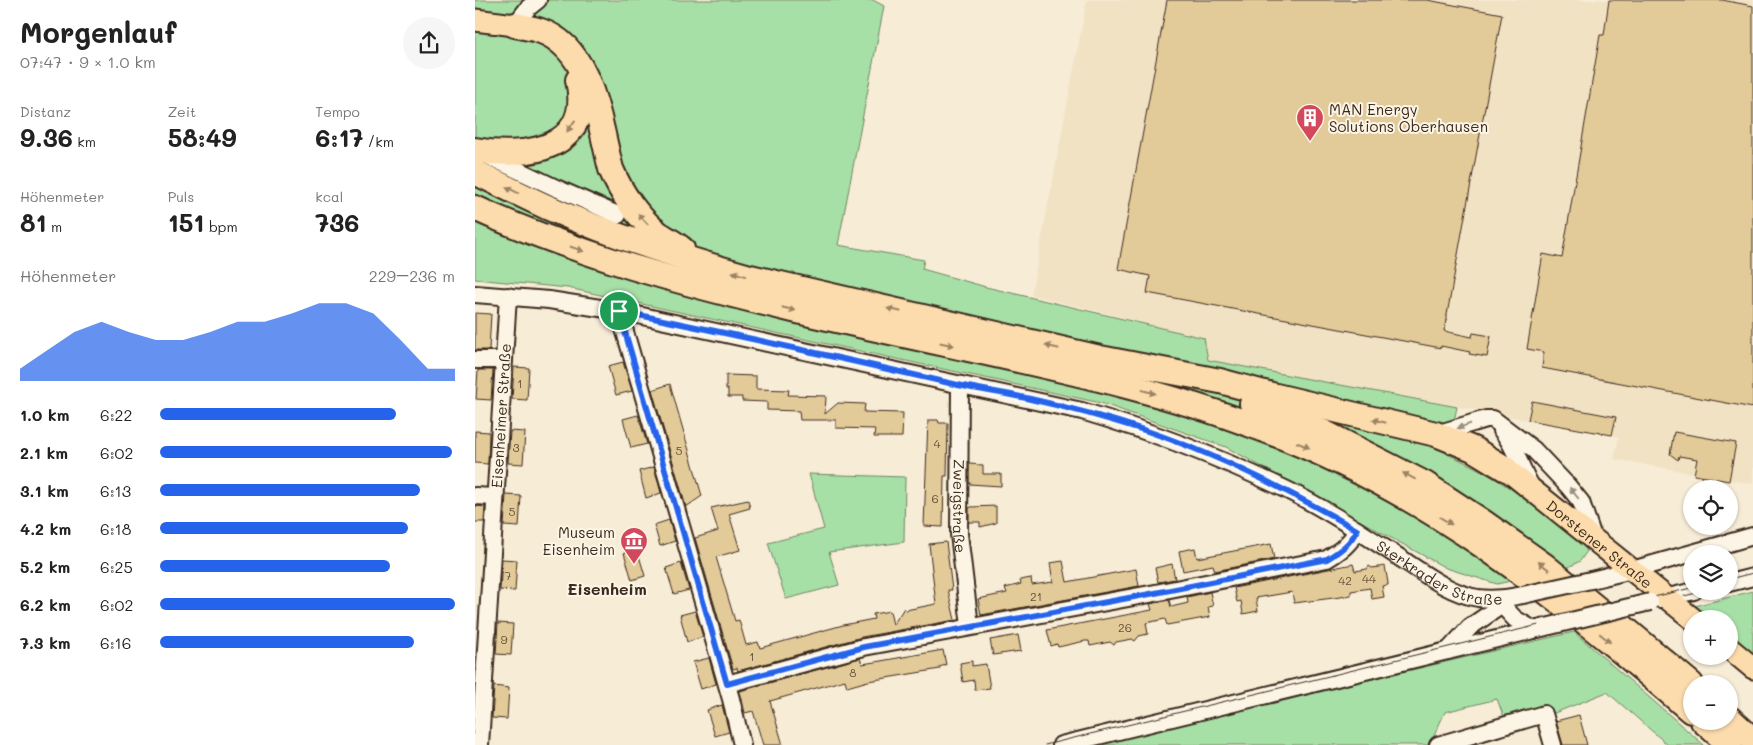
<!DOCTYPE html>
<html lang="de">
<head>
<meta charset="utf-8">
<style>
  :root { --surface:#fff; --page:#f6f6f6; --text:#222; --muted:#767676; --accent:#2563eb }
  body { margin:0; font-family:Mali,sans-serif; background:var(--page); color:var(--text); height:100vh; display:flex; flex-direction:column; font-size:19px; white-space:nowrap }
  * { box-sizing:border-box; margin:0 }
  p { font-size:16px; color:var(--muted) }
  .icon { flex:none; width:28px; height:28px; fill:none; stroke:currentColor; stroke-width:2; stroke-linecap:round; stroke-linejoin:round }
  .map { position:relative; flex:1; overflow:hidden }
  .details { display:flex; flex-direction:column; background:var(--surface); width:475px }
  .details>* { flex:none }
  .buttons { position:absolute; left:1208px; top:480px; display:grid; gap:10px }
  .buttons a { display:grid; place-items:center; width:55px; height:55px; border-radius:50%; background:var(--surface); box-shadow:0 1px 4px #0004; font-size:25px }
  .pin { position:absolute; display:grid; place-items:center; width:42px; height:42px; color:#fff; margin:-21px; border:2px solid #fff; border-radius:50%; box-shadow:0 1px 5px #0007 }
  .round { display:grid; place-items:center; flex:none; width:52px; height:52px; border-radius:26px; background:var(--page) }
  .head { display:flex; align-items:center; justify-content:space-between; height:85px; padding:0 20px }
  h1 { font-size:28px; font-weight:700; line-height:38px }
  .stats { display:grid; grid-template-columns:repeat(3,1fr); gap:8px; height:85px; padding:5px 20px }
  .stats div { display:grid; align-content:center }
  .stats b { font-size:25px; font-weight:700 }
  .stats small { font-size:14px; font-weight:400 }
  .stats p { font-size:14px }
  .chart { height:140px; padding:10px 20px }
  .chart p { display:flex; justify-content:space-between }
  .chart svg { width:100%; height:90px; margin-top:5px; fill:var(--accent); opacity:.7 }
  ul { padding:0 20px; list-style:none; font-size:16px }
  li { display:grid; grid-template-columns:80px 60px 1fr; align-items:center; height:38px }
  li i { height:12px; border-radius:6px; background:var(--accent) }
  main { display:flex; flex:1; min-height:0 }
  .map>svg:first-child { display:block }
</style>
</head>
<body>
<main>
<section class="details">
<div class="head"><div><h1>Morgenlauf</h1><p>07:47 · 9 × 1.0 km</p></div><a class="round"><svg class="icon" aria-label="share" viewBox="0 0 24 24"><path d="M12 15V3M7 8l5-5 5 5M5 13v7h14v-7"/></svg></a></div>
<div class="stats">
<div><p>Distanz</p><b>9.36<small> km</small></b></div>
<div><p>Zeit</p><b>58:49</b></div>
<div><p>Tempo</p><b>6:17<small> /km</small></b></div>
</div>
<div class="stats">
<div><p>Höhenmeter</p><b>81<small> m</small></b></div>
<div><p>Puls</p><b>151<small> bpm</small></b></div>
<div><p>kcal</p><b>736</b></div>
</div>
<div class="chart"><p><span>Höhenmeter</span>229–236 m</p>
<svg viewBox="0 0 160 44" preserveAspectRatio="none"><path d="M0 44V38L10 29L20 20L30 15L40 20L50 24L60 24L70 20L80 15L90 15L100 11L110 6L120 6L130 11L140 24L150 38L160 38V44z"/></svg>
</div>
<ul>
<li><b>1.0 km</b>6:22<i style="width:80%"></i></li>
<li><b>2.1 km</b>6:02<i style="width:99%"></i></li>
<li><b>3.1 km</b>6:13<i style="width:88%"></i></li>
<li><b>4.2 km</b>6:18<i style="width:84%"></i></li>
<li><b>5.2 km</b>6:25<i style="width:78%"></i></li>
<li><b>6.2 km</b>6:02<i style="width:100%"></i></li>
<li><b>7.3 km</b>6:16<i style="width:86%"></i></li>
</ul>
</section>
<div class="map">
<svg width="1278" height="745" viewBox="0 0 1278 745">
  <rect width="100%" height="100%" fill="#f7ecd6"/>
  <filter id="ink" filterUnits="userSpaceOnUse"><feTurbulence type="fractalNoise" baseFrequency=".02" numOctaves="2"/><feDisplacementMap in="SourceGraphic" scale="10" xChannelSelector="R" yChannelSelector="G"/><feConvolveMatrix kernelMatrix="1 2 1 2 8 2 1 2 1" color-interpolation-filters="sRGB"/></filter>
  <g filter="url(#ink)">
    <!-- built -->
    <polygon fill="#f1e2c4" points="612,0 1278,0 1278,484 1139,459 1144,437 733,360 728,338 556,295"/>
    <!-- green -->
    <g fill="#a6e0a6" stroke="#708562">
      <path d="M0,0h398l11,6 -46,239 86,15 -2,9 64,18 218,51 4,22 249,47 -10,47c52,22 94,55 136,91l4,6 -7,10 -15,8 -68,15 -51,-16 -220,-121 -125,-44 -533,-115 -93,-9z"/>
      <polygon points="334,474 430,477 429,542 354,552 364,585 311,599 293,543 349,529"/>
      <polygon points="1278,591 1278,653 1254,634 1254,619 1235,619 1220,606"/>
      <polygon points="1099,632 1229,745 1193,745 1132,692 1077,714 1033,728 1022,699 970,712 957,740 952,745 614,745"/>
    </g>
    <!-- building -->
    <g fill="#e3ca99" stroke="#3b2a1e">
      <polygon points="692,0 952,0 1027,14 969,331 997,337 998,333 1016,336 1012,357 994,354 995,352 966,346 966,348 672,293 675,276 643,269"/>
      <polygon points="1134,0 1247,0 1278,6 1278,408 1067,368 1069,352 1052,349 1068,254 1087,258 1125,35 1129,35"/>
      <polygon points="0,313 16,314 14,350 0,350"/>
      <polygon points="148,362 157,391 141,395 133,366"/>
      <polygon points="39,367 54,368 52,400 37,399"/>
      <polygon points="3,370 18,370 16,400 1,399"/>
      <polygon points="251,375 281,376 281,389 314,390 313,395 351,396 350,414 363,403 390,404 389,412 428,413 427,437 399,437 400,429 361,428 361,420 325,420 324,411 292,410 292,402 267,401 267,397 253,397 253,389 251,389"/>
      <polygon points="195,384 227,496 211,507 177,390"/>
      <polygon points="1057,401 1141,417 1137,435 1053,420"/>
      <polygon points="163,415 172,444 156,448 148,419"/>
      <polygon points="453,420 463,420 464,423 473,423 472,476 469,476 468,527 449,526"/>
      <polygon points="0,431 14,432 13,464 0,463"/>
      <polygon points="35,431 50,432 48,464 33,463"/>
      <polygon points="1199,432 1261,443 1254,481 1219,475 1222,459 1204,456 1203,460 1195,454"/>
      <polygon points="494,464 508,465 508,474 526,474 526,486 494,484"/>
      <polygon points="179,467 186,493 171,498 164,471"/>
      <polygon points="31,495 46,496 44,527 29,526"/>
      <polygon points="273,500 275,508 254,514 265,550 241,557 260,621 264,620 271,645 283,642 285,648 368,625 399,619 398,614 415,611 418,625 429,608 431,610 461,604 454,544 471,542 477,590 473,590 480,620 387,637 263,671 262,668 258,669 220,538 243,531 236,508"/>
      <polygon points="0,506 10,507 9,522 0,522"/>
      <polygon points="521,506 521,523 505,527 505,522 494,522 494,508 496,507"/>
      <polygon points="194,520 200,541 185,546 179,525"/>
      <polygon points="796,544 799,559 740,571 738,565 708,571 704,551 720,548 722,558"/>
      <polygon points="162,549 170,576 157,580 149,553"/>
      <polygon points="27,559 42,560 40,591 25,590"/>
      <polygon points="588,561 592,582 661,569 664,586 506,615 503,599 532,593 530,588 546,584 545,580 556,578 557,585 578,582 575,563"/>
      <polygon points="206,563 214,590 199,594 191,568"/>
      <polygon points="697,564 700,579 683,582 680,568"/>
      <polygon points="878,564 880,571 892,569 894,566 897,568 910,566 913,583 913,585 907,586 909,597 897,599 895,588 876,591 876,595 866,597 819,603 817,592 781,598 783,611 768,614 766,601 762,602 759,588"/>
      <polygon points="735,592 738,606 733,607 735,617 692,625 690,619 671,623 673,634 664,636 660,641 657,639 641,642 639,645 635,642 615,646 614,641 610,641 583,647 582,644 576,646 572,630 677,610 675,604 694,600 696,607 713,603 712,597"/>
      <polygon points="220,611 228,637 212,642 205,615"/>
      <polygon points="23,623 38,624 36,655 21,654"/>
      <polygon points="543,635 546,651 518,655 515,640"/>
      <polygon points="468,650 471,665 464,667 465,669 393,681 372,687 370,680 295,701 308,745 288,745 278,711 270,713 265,691 385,658 387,664 400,662"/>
      <polygon points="234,658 241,684 226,689 218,662"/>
      <polygon points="497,661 497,666 511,664 515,688 500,690 499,680 488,682 485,663"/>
      <polygon points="19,686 34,688 32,719 17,718"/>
      <polygon points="247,705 254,732 240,736 232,710"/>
      <polygon points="1104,715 1112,745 1088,745 1081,721"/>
    </g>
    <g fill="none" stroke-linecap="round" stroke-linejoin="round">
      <defs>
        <g id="minor">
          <polyline points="40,25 53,8 63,0"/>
          <polyline points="11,155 81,188 143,215"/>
          <path id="s1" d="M0,294l74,6 70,11 463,100c71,21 139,47 205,79 37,18 70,40 104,62 27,17 56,41 87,46 16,2 30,0 45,-3"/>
          <polyline points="144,311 256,699 267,745"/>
          <polyline points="0,360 29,360"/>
          <path id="s2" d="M485,385l-1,149 11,92"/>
          <path d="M1027,431c14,16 18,37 29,55"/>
          <polyline points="961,434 1011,419 1018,419 1059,450 1093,486 1106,502 1118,537"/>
          <polyline points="0,496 19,497"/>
          <polyline points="1116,580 1157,570 1278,536"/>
          <polyline points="1254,583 1278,577"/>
          <polyline points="1185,599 1219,591"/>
          <polyline points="1027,605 1040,619 1059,630"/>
          <polyline points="973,651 995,627 1027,605 1025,599"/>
          <path d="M252,684l137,-37 286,-53 177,-35c13,-8 23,-15 30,-29"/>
          <path id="s3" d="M5,745l28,-449"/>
          <polyline points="586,745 1071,627"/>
          <polyline points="963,745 1069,714 1078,745"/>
        </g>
        <g id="major">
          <polyline points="0,20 40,25"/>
          <path id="s4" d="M1031,469l187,150"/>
          <polyline points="1254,648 1278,668"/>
        </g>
        <g id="highway">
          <path d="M40,25c8,2 18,3 26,6 51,18 58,92 70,138 10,24 27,49 48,65 8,5 16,9 23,15"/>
          <path d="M0,150c52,9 119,-1 103,-70"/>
          <path d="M0,172c24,12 48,24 72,35 65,29 134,51 203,70l350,81 120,23 52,14 164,39 37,15 33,20"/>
          <path d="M0,208c51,24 104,42 157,59 109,33 221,57 332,81 101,22 202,44 298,81 163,60 300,169 429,282"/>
          <polyline points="777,404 850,433 950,484 1008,522 1070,566 1125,611 1142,622 1216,684"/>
          <polyline points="1254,718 1278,740"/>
          <polyline points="1228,721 1255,745"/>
        </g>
      </defs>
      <!-- minor casing -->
      <use href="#minor" stroke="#3b2a1e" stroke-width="20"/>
      <!-- major casing -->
      <use href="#major" stroke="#3b2a1e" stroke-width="25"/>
      <!-- highway casing -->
      <use href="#highway" stroke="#3b2a1e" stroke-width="28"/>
      <!-- minor -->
      <use href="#minor" stroke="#fcf5e5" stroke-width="16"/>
      <!-- major -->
      <use href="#major" stroke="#fcdcac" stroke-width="21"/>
      <!-- highway -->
      <use href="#highway" stroke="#fcdcac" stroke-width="24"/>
      <!-- tram -->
      <g stroke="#3b2a1e" stroke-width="1">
        <polyline points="1254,579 1278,573"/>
        <polyline points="1209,596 1230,591"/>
        <polyline points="570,745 1216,588"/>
      </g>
      <defs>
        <g id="minor-bridge">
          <polyline points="1048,595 1116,580"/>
          <polyline points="1071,627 1175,602"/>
        </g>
      </defs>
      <!-- minor-bridge casing -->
      <use href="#minor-bridge" stroke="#3b2a1e" stroke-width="20" stroke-linecap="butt"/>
      <!-- minor-bridge -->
      <use href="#minor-bridge" stroke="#fcf5e5" stroke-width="16"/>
    </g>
    <!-- one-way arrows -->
    <defs><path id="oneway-solid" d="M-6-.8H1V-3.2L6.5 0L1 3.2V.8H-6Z" transform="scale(1.25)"/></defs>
    <g fill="#9c8365">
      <use href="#oneway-solid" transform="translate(96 126) rotate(125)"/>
      <use href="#oneway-solid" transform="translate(37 190) rotate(-154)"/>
      <use href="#oneway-solid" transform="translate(168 219) rotate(-133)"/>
      <use href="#oneway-solid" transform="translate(102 249) rotate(19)"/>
      <use href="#oneway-solid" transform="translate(264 274) rotate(-164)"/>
      <use href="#oneway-solid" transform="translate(314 309) rotate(13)"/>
      <use href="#oneway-solid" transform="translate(419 310) rotate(-167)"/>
      <use href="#oneway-solid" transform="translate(472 344) rotate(12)"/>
      <use href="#oneway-solid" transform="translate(577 347) rotate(-167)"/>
      <use href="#oneway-solid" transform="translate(674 392) rotate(15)"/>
      <use href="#oneway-solid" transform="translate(904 421) rotate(-167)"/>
      <use href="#oneway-solid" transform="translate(828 445) rotate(23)"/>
      <use href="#oneway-solid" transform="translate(934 476) rotate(-152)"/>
      <use href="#oneway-solid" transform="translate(971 521) rotate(32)"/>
      <use href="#oneway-solid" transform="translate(1069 566) rotate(-142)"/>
      <use href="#oneway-solid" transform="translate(1130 638) rotate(40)"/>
    </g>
    <g fill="#9c9082">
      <use href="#oneway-solid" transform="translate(989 426) rotate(161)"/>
      <use href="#oneway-solid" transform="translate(1099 493) rotate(-129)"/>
    </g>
  </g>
  <g fill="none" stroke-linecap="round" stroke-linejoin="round" filter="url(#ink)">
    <defs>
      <path id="route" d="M144,311c113,23 226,48 339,74 22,5 46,8 68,13 41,9 81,20 121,33 74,25 143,60 210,99 -7,14 -17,21 -30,29l-177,35 -286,53 -137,37z"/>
    </defs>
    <!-- route casing -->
    <use href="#route" stroke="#fff" stroke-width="10"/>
    <!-- route -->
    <use href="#route" stroke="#2563eb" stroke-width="6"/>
  </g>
  <!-- icons -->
  <defs>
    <symbol id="building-pin" viewBox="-11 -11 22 30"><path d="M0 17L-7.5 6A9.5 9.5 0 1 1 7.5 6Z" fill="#d1495b" stroke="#fcf5e5"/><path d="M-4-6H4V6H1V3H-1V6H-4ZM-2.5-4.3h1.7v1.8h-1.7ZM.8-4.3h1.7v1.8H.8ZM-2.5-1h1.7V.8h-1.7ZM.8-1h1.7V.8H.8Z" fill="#fff"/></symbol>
    <symbol id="museum-pin" viewBox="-11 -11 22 30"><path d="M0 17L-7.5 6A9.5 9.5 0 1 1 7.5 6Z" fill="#d1495b" stroke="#fcf5e5"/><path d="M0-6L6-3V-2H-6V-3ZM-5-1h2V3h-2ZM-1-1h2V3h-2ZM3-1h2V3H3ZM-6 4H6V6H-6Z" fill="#fff"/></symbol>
  </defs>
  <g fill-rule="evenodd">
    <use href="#building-pin" x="819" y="102" width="32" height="43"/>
    <use href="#museum-pin" x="143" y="525" width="32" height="43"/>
  </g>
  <g text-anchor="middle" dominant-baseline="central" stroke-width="4" stroke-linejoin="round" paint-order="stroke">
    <!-- number labels -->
    <g font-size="12" fill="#65523d">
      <text x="45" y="383">1</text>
      <text x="462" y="443">4</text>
      <text x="41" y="447">3</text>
      <text x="204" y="450">5</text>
      <text x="460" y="498">6</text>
      <text x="37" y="511">5</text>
      <text x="33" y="575">7</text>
      <text x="894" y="578">44</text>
      <text x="870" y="580">42</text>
      <text x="561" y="596">21</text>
      <text x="650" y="627">26</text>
      <text x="29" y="639">9</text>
      <text x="277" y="656">1</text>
      <text x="378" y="672">8</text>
    </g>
    <!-- poi labels -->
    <g font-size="15" fill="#3b2a1e" stroke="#fcf5e5" text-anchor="start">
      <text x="854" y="109">MAN Energy<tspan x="854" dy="17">Solutions Oberhausen</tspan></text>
      <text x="140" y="532" text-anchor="end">Museum<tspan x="140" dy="17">Eisenheim</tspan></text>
    </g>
    <!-- street labels -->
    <g font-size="15" fill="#3b2a1e" stroke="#fcf5e5">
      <text stroke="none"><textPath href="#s3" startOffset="330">Eisenheimer Straße</textPath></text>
      <text stroke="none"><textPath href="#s2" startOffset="121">Zweigstraße</textPath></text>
      <text stroke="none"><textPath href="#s4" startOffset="120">Dorstener Straße</textPath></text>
      <text stroke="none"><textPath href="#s1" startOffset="1014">Sterkrader Straße</textPath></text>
    </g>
    <!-- neighbourhood labels -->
    <g font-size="16" font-weight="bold" fill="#3b2a1e" stroke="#fcf5e5">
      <text x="132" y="588">Eisenheim</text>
    </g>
  </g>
</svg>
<div class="buttons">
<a><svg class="icon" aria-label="locate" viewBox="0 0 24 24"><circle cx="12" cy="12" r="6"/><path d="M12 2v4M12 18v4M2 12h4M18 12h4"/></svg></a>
<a><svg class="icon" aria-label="layers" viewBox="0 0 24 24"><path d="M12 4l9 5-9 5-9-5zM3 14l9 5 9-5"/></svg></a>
<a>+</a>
<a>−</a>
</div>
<div class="pin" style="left:144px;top:311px;background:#1e9e55"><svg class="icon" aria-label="arrive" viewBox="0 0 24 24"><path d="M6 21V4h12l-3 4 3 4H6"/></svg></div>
</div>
</main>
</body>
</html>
